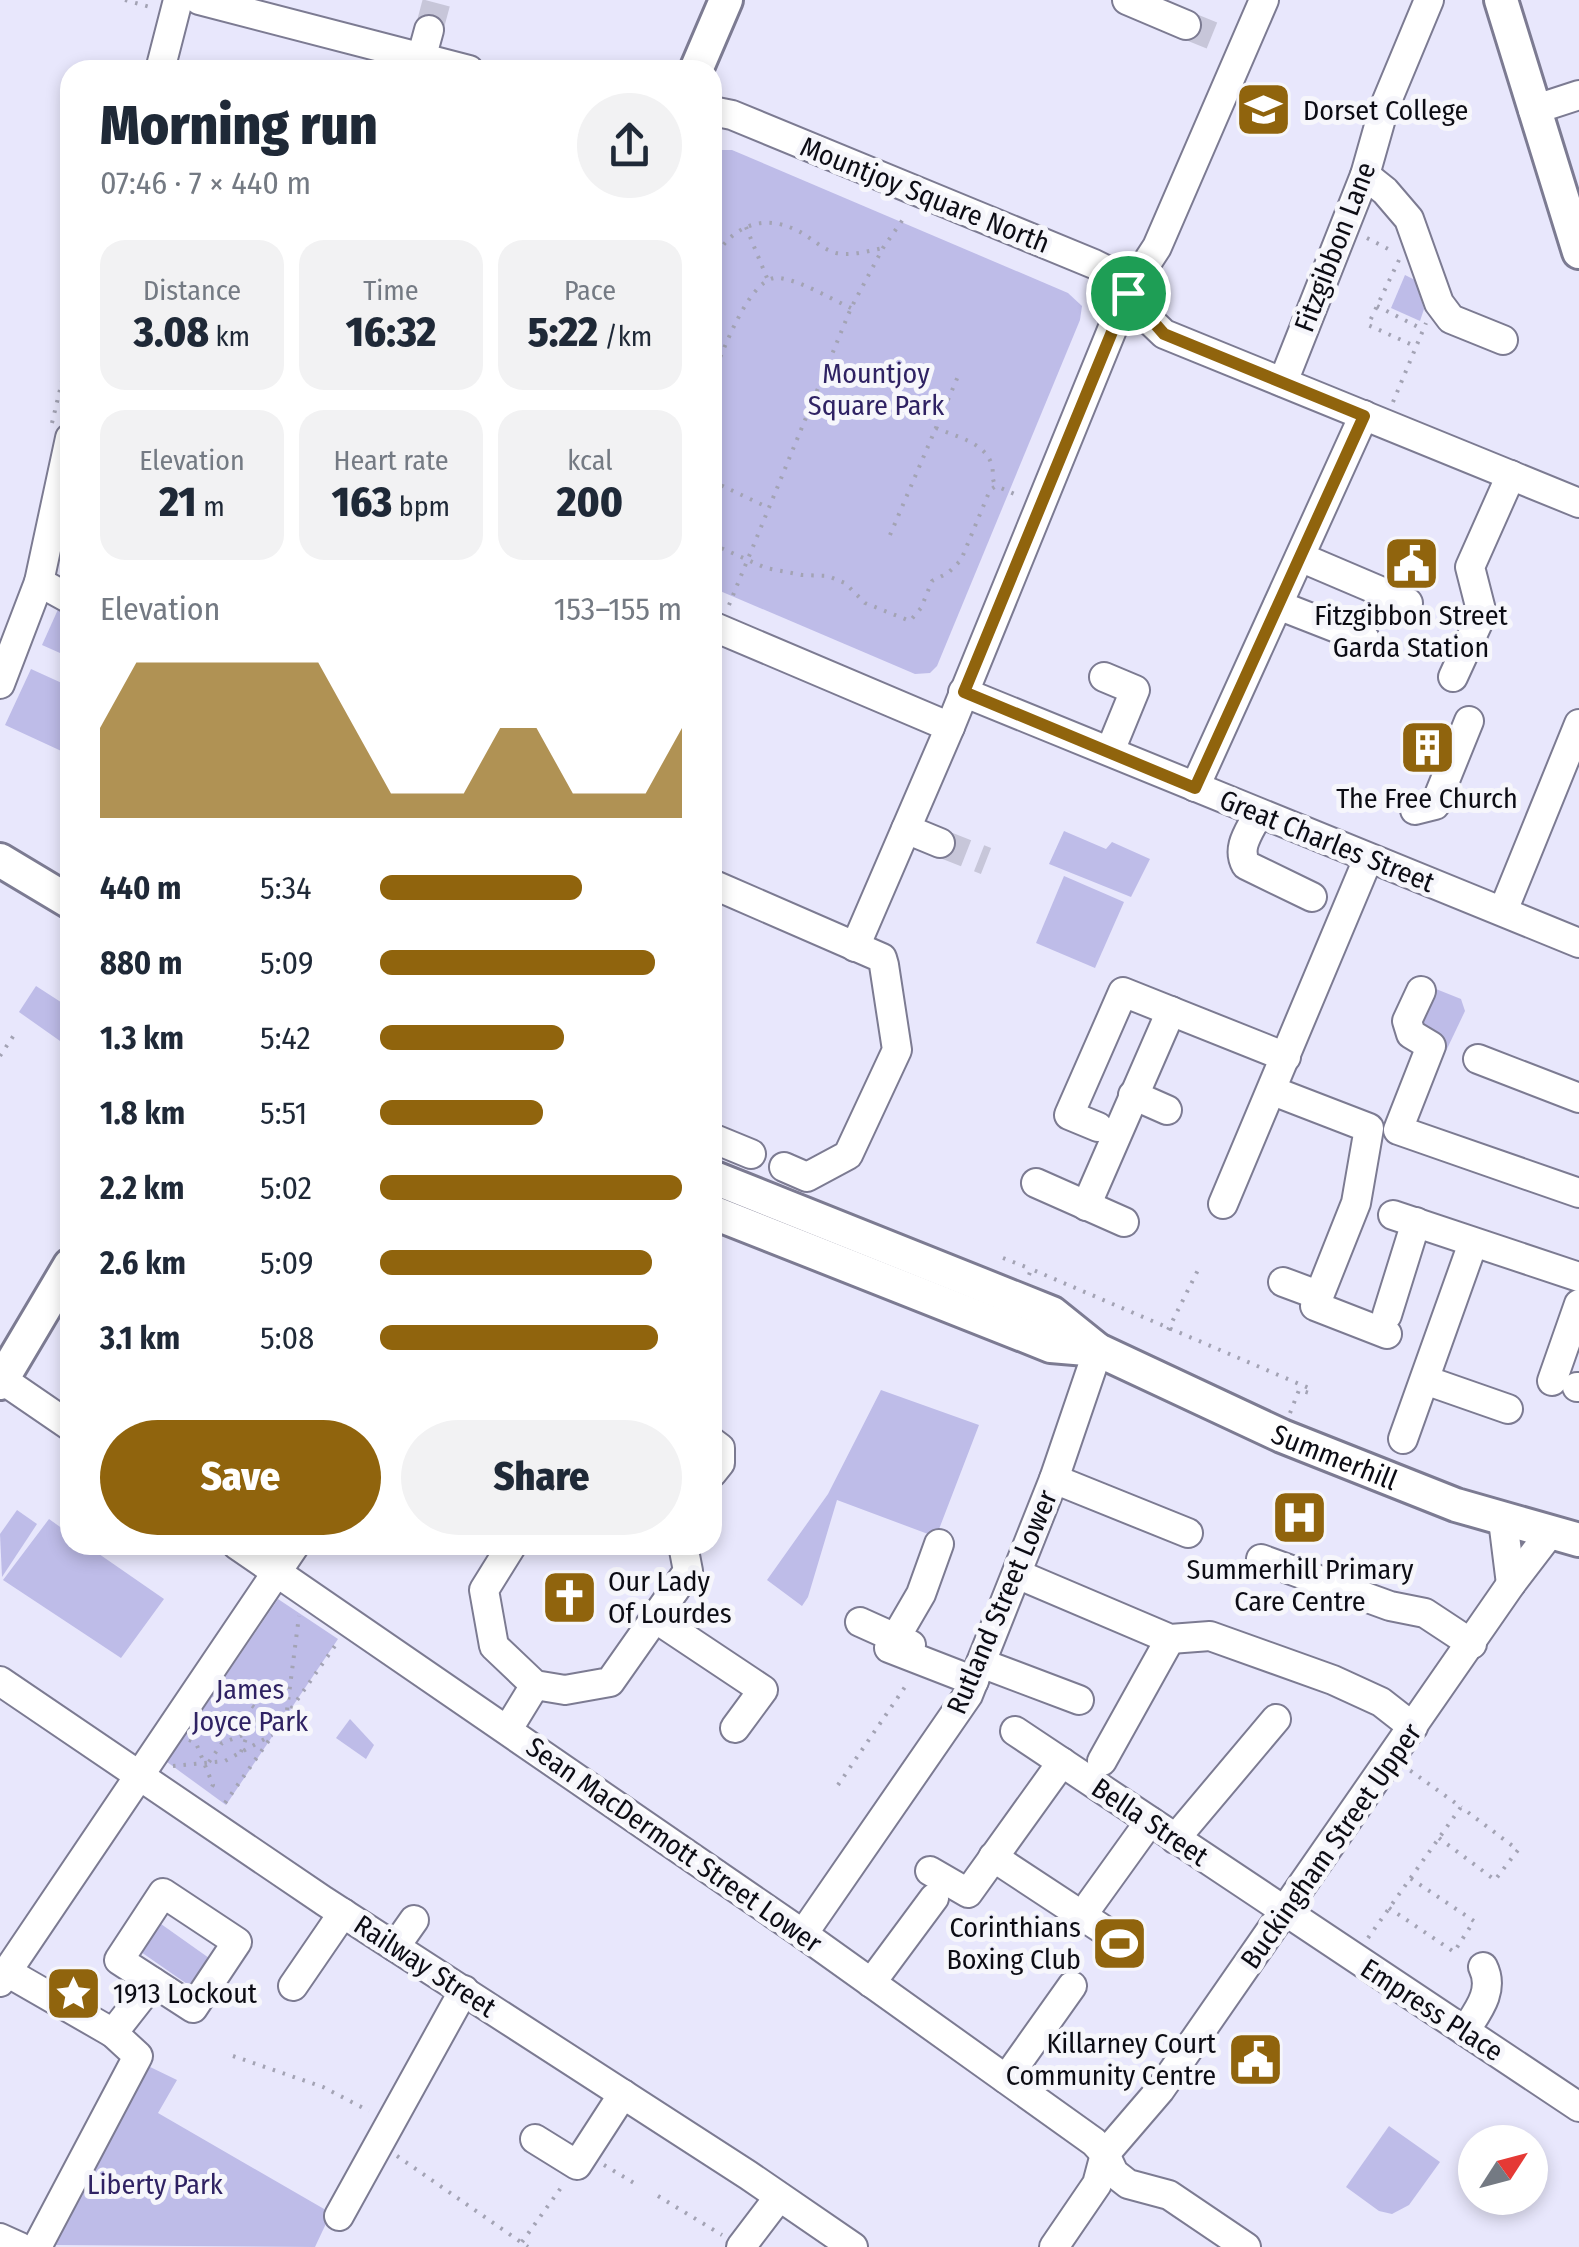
<!DOCTYPE html>
<html lang="en">
<head>
<meta charset="utf-8">
<style>
  :root { --surface:#fff; --page:#f2f2f3; --text:#1f2937; --muted:#747a83; --accent:#90640d }
  body { margin:0; font-family:"Fira Sans Condensed",sans-serif; background:var(--page); color:var(--text); height:100vh; display:flex; flex-direction:column; font-size:38px; white-space:nowrap }
  * { box-sizing:border-box; margin:0 }
  p { font-size:32px; color:var(--muted) }
  .icon { flex:none; width:55px; height:55px; fill:none; stroke:currentColor; stroke-width:2; stroke-linecap:round; stroke-linejoin:round }
  .map { position:relative; flex:1; overflow:hidden }
  .side { position:absolute; left:60px; top:60px; width:662px; height:1495px; display:flex; flex-direction:column; background:var(--surface); border-radius:30px; box-shadow:0 5px 15px #0003 }
  .side>* { flex:none }
  .needle { width:65px; rotate:54deg }
  .buttons { position:absolute; left:1458px; top:2125px; display:grid; gap:20px }
  .buttons a { display:grid; place-items:center; width:90px; height:90px; border-radius:50%; background:var(--surface); box-shadow:0 5px 15px #0003; font-size:50px }
  .pin { position:absolute; display:grid; place-items:center; width:85px; height:85px; color:#fff; margin:-42px; border:5px solid #fff; border-radius:50%; box-shadow:0 2px 10px #0007 }
  .round { display:grid; place-items:center; flex:none; width:105px; height:105px; border-radius:52px; background:var(--page) }
  .headline { display:flex; align-items:center; justify-content:space-between; height:170px; padding:0 40px }
  h1 { font-size:55px; font-weight:800; line-height:75px }
  .metrics { display:grid; grid-template-columns:repeat(3,1fr); gap:15px; height:170px; padding:10px 40px }
  .metrics div { display:grid; align-content:center; border-radius:25px; background:var(--page); text-align:center }
  .metrics b { font-size:42px; font-weight:800 }
  .metrics small { font-size:28px; font-weight:400 }
  .metrics p { font-size:28px }
  .chart { height:280px; padding:20px 40px }
  .chart p { display:flex; justify-content:space-between }
  .chart svg { width:100%; height:180px; margin-top:10px; fill:var(--accent); opacity:.7 }
  .action { display:flex; gap:20px; margin-top:auto; padding:20px 40px }
  .action a { flex:1; height:115px; border-radius:60px; background:var(--accent); color:#fff; font-size:40px; font-weight:800; line-height:115px; text-align:center }
  .action a+a { background:var(--page); color:var(--text) }
  ul { padding:0 40px; list-style:none; font-size:32px }
  li { display:grid; grid-template-columns:160px 120px 1fr; align-items:center; height:75px }
  li i { height:25px; border-radius:12px; background:var(--accent) }
  .map>svg:first-child { display:block }
</style>
</head>
<body>
<div class="map">
<svg width="1579" height="2247" viewBox="0 0 1579 2247">
  <rect width="100%" height="100%" fill="#e8e7fc"/>
  <!-- green -->
  <g fill="#bebce8">
    <polygon points="722,150 732,150 1068,293 1082,306 1080,320 937,666 930,673 915,674 713,588 712,153"/>
    <polygon points="1405,275 1415,280 1424,309 1420,321 1391,308"/>
    <polygon points="60,605 70,609 69,657 42,645"/>
    <polygon points="31,669 64,684 62,689 70,693 70,755 5,725"/>
    <polygon points="1064,831 1106,849 1112,842 1150,859 1131,897 1049,864"/>
    <polygon points="1064,876 1124,902 1095,968 1036,943"/>
    <polygon points="36,986 70,1008 70,1048 19,1012"/>
    <polygon points="1431,987 1461,999 1465,1011 1446,1051 1437,1048 1418,1029"/>
    <polygon points="881,1390 979,1425 936,1537 837,1500 808,1597 802,1606 767,1580 828,1494"/>
    <polygon points="17,1510 37,1524 2,1577 0,1534"/>
    <polygon points="49,1519 70,1534 70,1545 86,1545 164,1599 121,1658 3,1580"/>
    <polygon points="278,1599 338,1639 226,1805 167,1762"/>
    <polygon points="350,1719 374,1745 366,1759 336,1738"/>
    <polygon points="161,1924 209,1958 190,1986 141,1952"/>
    <polygon points="146,2065 177,2080 158,2113 331,2213 315,2247 53,2245"/>
    <polygon points="1389,2126 1440,2162 1409,2205 1392,2214 1379,2211 1346,2187"/>
  </g>
  <g fill="none" stroke-linecap="round" stroke-linejoin="round">
    <!-- minor-tunnel -->
    <g stroke="#c7c6d9" stroke-width="28" stroke-dasharray="28 14" stroke-linecap="butt">
      <polyline points="1186,25 1218,38"/>
      <polyline points="429,30 437,0"/>
      <polyline points="940,843 986,861"/>
    </g>
    <defs>
      <g id="minor">
        <polyline points="199,0 469,70"/>
        <polyline points="1127,0 1186,25"/>
        <polyline points="160,70 178,0"/>
        <polyline points="418,70 429,30"/>
        <polyline points="1533,110 1579,95"/>
        <polyline points="712,111 732,115 1094,264 1116,275 1141,312 1164,334 1579,503"/>
        <polyline points="1365,175 1385,191 1409,219 1439,303 1451,319 1503,340"/>
        <polyline points="1283,382 1365,175 1384,108 1429,0"/>
        <polyline points="1300,557 1408,603"/>
        <polyline points="39,582 70,599"/>
        <polyline points="1278,605 1365,639"/>
        <polyline points="712,626 950,727"/>
        <polyline points="1104,677 1135,690 1110,751"/>
        <polyline points="1453,677 1482,614 1470,567 1511,475"/>
        <polyline points="0,684 39,582 70,438"/>
        <polyline points="963,692 1579,943"/>
        <polyline points="1195,787 1364,415"/>
        <polyline points="1415,810 1435,805 1469,721"/>
        <path d="M1258,814c-8,17 -22,33 -12,51l66,32"/>
        <polyline points="906,829 940,843"/>
        <polyline points="712,884 882,958 884,965 897,1050 848,1155 807,1177 784,1167"/>
        <polyline points="1503,911 1579,724"/>
        <polyline points="855,947 950,727 1127,293 1157,247 1264,0"/>
        <polyline points="1421,991 1407,1021 1411,1034 1431,1046 1398,1130 1579,1193"/>
        <polyline points="1478,1059 1579,1098"/>
        <polyline points="1273,1091 1369,1128 1356,1203 1315,1306 1387,1334"/>
        <polyline points="1133,1095 1167,1110"/>
        <polyline points="1098,1127 1069,1115 1123,992 1286,1057"/>
        <polyline points="712,1138 751,1154"/>
        <polyline points="1036,1183 1124,1222"/>
        <polyline points="1223,1204 1368,859"/>
        <polyline points="1086,1206 1171,1011"/>
        <polyline points="1393,1215 1579,1277"/>
        <polyline points="1283,1282 1318,1295"/>
        <polyline points="1387,1315 1416,1222"/>
        <polyline points="0,1378 70,1426"/>
        <polyline points="1425,1380 1508,1409"/>
        <polyline points="1552,1381 1579,1304"/>
        <polyline points="1577,1387 1579,1387"/>
        <polyline points="1403,1439 1473,1243"/>
        <polyline points="712,1442 720,1448 720,1463 712,1473"/>
        <polyline points="1054,1479 1188,1533"/>
        <polyline points="1503,1520 1511,1584"/>
        <polyline points="237,1545 803,1934 1094,2142 1105,2154 1114,2173 1128,2184 1169,2195 1246,2247"/>
        <polyline points="512,1545 484,1590 494,1646 535,1685 565,1690 610,1682 688,1571 683,1545"/>
        <polyline points="1261,1559 1390,1606 1425,1613 1472,1644"/>
        <polyline points="1017,1574 1170,1639 1210,1636 1333,1680 1381,1702 1413,1727"/>
        <polyline points="655,1618 763,1690 735,1728"/>
        <polyline points="860,1622 911,1645"/>
        <polyline points="896,1637 921,1594 939,1544"/>
        <polyline points="889,1648 974,1681"/>
        <polyline points="981,1663 1079,1700"/>
        <polyline points="0,1681 324,1901 748,2175 853,2247"/>
        <polyline points="508,1729 535,1685"/>
        <polyline points="1015,1731 1579,2107"/>
        <polyline points="1102,1761 1170,1639"/>
        <polyline points="1175,1839 1276,1719"/>
        <polyline points="993,1857 1110,1934"/>
        <polyline points="930,1871 968,1893 1062,1762"/>
        <polygon points="163,1893 237,1942 193,2008 119,1960"/>
        <polyline points="1091,1903 1150,1821"/>
        <polyline points="803,1934 968,1695 1054,1479 1098,1350"/>
        <polyline points="395,1947 414,1920"/>
        <polyline points="7,1972 113,2033 153,1982"/>
        <polyline points="0,1982 295,1545"/>
        <polyline points="871,1983 934,1898"/>
        <polyline points="293,1986 343,1913"/>
        <path d="M1465,2031c12,-19 30,-40 18,-64"/>
        <polyline points="1006,2079 1072,1986"/>
        <polyline points="535,2139 577,2165 623,2094"/>
        <polyline points="339,2216 464,1990"/>
        <polyline points="0,2238 20,2247"/>
        <polyline points="37,2247 138,2056 113,2033"/>
        <polyline points="741,2247 779,2197"/>
        <polyline points="1054,2247 1097,2184 1105,2154 1160,2090 1511,1584 1550,1533"/>
      </g>
      <g id="major">
        <polyline points="1501,0 1579,252"/>
        <polyline points="696,70 726,0"/>
        <polyline points="0,860 70,902"/>
        <path id="s1" d="M712,1177l340,136 46,37 184,86 174,69 123,35"/>
        <polyline points="712,1212 1051,1346 1098,1350"/>
        <polyline points="0,1383 70,1265"/>
      </g>
    </defs>
    <!-- minor casing -->
    <use href="#minor" stroke="#7c7b92" stroke-width="32"/>
    <!-- major casing -->
    <use href="#major" stroke="#7c7b92" stroke-width="38"/>
    <!-- path -->
    <g stroke="#a3a3b4" stroke-width="4" stroke-dasharray="2.5 8" stroke-linecap="butt">
      <polyline points="125,0 150,7"/>
      <polyline points="746,227 767,278"/>
      <polyline points="1367,238 1394,252"/>
      <polyline points="1399,260 1368,325 1417,347"/>
      <path d="M712,262c17,-33 48,-50 84,-32 14,6 25,19 40,23 16,3 32,-2 47,-5"/>
      <polyline points="1377,306 1422,329"/>
      <path d="M712,376c11,-23 38,-102 67,-98 23,3 50,20 72,30"/>
      <polyline points="1393,402 1426,323"/>
      <polyline points="52,423 70,348"/>
      <path d="M936,428c18,8 48,14 55,35 4,10 -1,14 5,23"/>
      <polyline points="712,481 767,507"/>
      <polyline points="890,535 959,374"/>
      <polyline points="712,544 766,568 802,575 828,576 845,583 865,603 910,621 921,608 932,581 948,573 961,560 990,490 996,486 1017,495"/>
      <polyline points="729,605 851,308 883,248 906,215"/>
      <polyline points="0,1056 16,1032"/>
      <polyline points="1003,1258 1031,1269"/>
      <polyline points="1029,1275 1031,1269 1311,1389"/>
      <polyline points="1168,1330 1200,1266"/>
      <polyline points="1290,1413 1299,1390 1309,1393 1311,1389"/>
      <polyline points="226,1688 280,1725"/>
      <polyline points="287,1710 299,1616"/>
      <polyline points="189,1740 196,1743 213,1785 209,1792"/>
      <polyline points="241,1752 248,1733"/>
      <polyline points="209,1762 222,1743 248,1733 260,1711"/>
      <polyline points="173,1766 225,1761 272,1735"/>
      <polyline points="838,1785 909,1681"/>
      <polyline points="225,1803 337,1643"/>
      <polyline points="1439,1838 1495,1880 1518,1850 1461,1807"/>
      <polyline points="1389,1908 1454,1952 1474,1921 1410,1878"/>
      <polyline points="1368,1938 1461,1807 1408,1769"/>
      <polyline points="233,2056 323,2087 369,2111"/>
      <polyline points="397,2156 528,2247"/>
      <polyline points="604,2165 639,2186"/>
      <polyline points="658,2196 722,2235"/>
      <polyline points="522,2242 563,2185"/>
    </g>
    <!-- minor -->
    <use href="#minor" stroke="#fff" stroke-width="28"/>
    <!-- major -->
    <use href="#major" stroke="#fff" stroke-width="32"/>
  </g>
  <g fill="none" stroke-linecap="round" stroke-linejoin="round">
    <defs>
      <polygon id="route" points="1128,293 1164,334 1364,416 1195,788 964,692"/>
    </defs>
    <!-- route casing -->
    <use href="#route" stroke="#fff" stroke-width="20"/>
    <!-- route -->
    <use href="#route" stroke="#90640d" stroke-width="12"/>
  </g>
  <!-- icons -->
  <defs>
    <symbol id="university-square" viewBox="-11 -11 22 22"><rect x="-9" y="-9" width="18" height="18" rx="4" fill="#90640d" stroke="#f6f6fb"/><path d="M0-5L7-2L0 1L-7-2ZM-4 1L0 2.5L4 1V4Q0 6-4 4Z" fill="#fff"/></symbol>
    <symbol id="civic-square" viewBox="-11 -11 22 22"><rect x="-9" y="-9" width="18" height="18" rx="4" fill="#90640d" stroke="#f6f6fb"/><path d="M-.6-6.5H3V-4.5H.6V-3L4-1V1h2V6H-6V1h2V-1L-.6-3ZM-1.2 2.5V6h2.4V2.5Z" fill="#fff"/></symbol>
    <symbol id="building-square" viewBox="-11 -11 22 22"><rect x="-9" y="-9" width="18" height="18" rx="4" fill="#90640d" stroke="#f6f6fb"/><path d="M-4-6H4V6H1V3H-1V6H-4ZM-2.5-4.3h1.7v1.8h-1.7ZM.8-4.3h1.7v1.8H.8ZM-2.5-1h1.7V.8h-1.7ZM.8-1h1.7V.8H.8Z" fill="#fff"/></symbol>
    <symbol id="hospital-square" viewBox="-11 -11 22 22"><rect x="-9" y="-9" width="18" height="18" rx="4" fill="#90640d" stroke="#f6f6fb"/><path d="M-5-5h3v3.5h4V-5h3V5h-3V1.5h-4V5h-3Z" fill="#fff"/></symbol>
    <symbol id="church-square" viewBox="-11 -11 22 22"><rect x="-9" y="-9" width="18" height="18" rx="4" fill="#90640d" stroke="#f6f6fb"/><path d="M-1.2-6h2.4v3.5h3.3v2.4h-3.3V6h-2.4V-.1h-3.3v-2.4h3.3Z" fill="#fff"/></symbol>
    <symbol id="stadium-square" viewBox="-11 -11 22 22"><rect x="-9" y="-9" width="18" height="18" rx="4" fill="#90640d" stroke="#f6f6fb"/><path d="M0-5a6.5 5 0 1 0 0 10a6.5 5 0 1 0 0-10ZM-3.5-1.8h7v3.6h-7Z" fill="#fff"/></symbol>
    <symbol id="sight-square" viewBox="-11 -11 22 22"><rect x="-9" y="-9" width="18" height="18" rx="4" fill="#90640d" stroke="#f6f6fb"/><path d="M0-6L1.8-2.2L6-1.7L2.9 1.2L3.7 5.4L0 3.3L-3.7 5.4L-2.9 1.2L-6-1.7L-1.8-2.2Z" fill="#fff"/></symbol>
  </defs>
  <g fill-rule="evenodd">
    <use href="#university-square" x="1232" y="78" width="63" height="63"/>
    <use href="#civic-square" x="1380" y="532" width="63" height="63"/>
    <use href="#building-square" x="1396" y="716" width="63" height="63"/>
    <use href="#hospital-square" x="1268" y="1486" width="63" height="63"/>
    <use href="#church-square" x="538" y="1566" width="63" height="63"/>
    <use href="#stadium-square" x="1088" y="1912" width="63" height="63"/>
    <use href="#sight-square" x="42" y="1962" width="63" height="63"/>
    <use href="#civic-square" x="1224" y="2028" width="63" height="63"/>
  </g>
  <g text-anchor="middle" dominant-baseline="central" stroke-width="10" stroke-linejoin="round" paint-order="stroke">
    <!-- poi labels -->
    <g font-size="28" fill="#0c0c14" stroke="#f6f6fb" text-anchor="start">
      <text x="1303" y="110">Dorset College</text>
      <text x="1411" y="615" text-anchor="middle">Fitzgibbon Street<tspan x="1411" dy="32">Garda Station</tspan></text>
      <text x="1427" y="798" text-anchor="middle">The Free Church</text>
      <text x="1300" y="1569" text-anchor="middle">Summerhill Primary<tspan x="1300" dy="32">Care Centre</tspan></text>
      <text x="608" y="1581">Our Lady<tspan x="608" dy="32">Of Lourdes</tspan></text>
      <text x="1081" y="1927" text-anchor="end">Corinthians<tspan x="1081" dy="32">Boxing Club</tspan></text>
      <text x="113" y="1993">1913 Lockout</text>
      <text x="1216" y="2043" text-anchor="end">Killarney Court<tspan x="1216" dy="32">Community Centre</tspan></text>
    </g>
    <!-- street labels -->
    <g font-size="28" fill="#0c0c14" stroke="#f6f6fb">
      <text transform="translate(925 195) rotate(22)">Mountjoy Square North</text>
      <text transform="translate(1335 247) rotate(-69)">Fitzgibbon Lane</text>
      <text transform="translate(1327 841) rotate(22)">Great Charles Street</text>
      <text stroke="none"><textPath href="#s1" startOffset="685">Summerhill</textPath></text>
      <text transform="translate(1002 1602) rotate(-67)">Rutland Street Lower</text>
      <text transform="translate(1150 1822) rotate(34)">Bella Street</text>
      <text transform="translate(674 1845) rotate(35)">Sean MacDermott Street Lower</text>
      <text transform="translate(1331 1846) rotate(-55)">Buckingham Street Upper</text>
      <text transform="translate(425 1966) rotate(33)">Railway Street</text>
      <text transform="translate(1432 2010) rotate(33)">Empress Place</text>
    </g>
    <!-- park labels -->
    <g font-size="28" fill="#2f2263" stroke="#f6f6fb">
      <text x="876" y="373">Mountjoy<tspan x="876" dy="32">Square Park</tspan></text>
      <text x="250" y="1689">James<tspan x="250" dy="32">Joyce Park</tspan></text>
      <text x="155" y="2184">Liberty Park</text>
    </g>
  </g>
</svg>
<div class="buttons">
<a><svg class="needle" viewBox="-14 -14 28 28"><path d="M0-13l5 13h-10z" fill="#e53935"/><path d="M0 13l5-13h-10z" fill="#747a83"/></svg></a>
</div>
<div class="pin" style="left:1128px;top:293px;background:#1e9e55"><svg class="icon" aria-label="arrive" viewBox="0 0 24 24"><path d="M6 21V4h12l-3 4 3 4H6"/></svg></div>
<section class="side">
<div class="headline"><div><h1>Morning run</h1><p>07:46 · 7 × 440 m</p></div><a class="round"><svg class="icon" aria-label="share" viewBox="0 0 24 24"><path d="M12 15V3M7 8l5-5 5 5M5 13v7h14v-7"/></svg></a></div>
<div class="metrics">
<div><p>Distance</p><b>3.08<small> km</small></b></div>
<div><p>Time</p><b>16:32</b></div>
<div><p>Pace</p><b>5:22<small> /km</small></b></div>
</div>
<div class="metrics">
<div><p>Elevation</p><b>21<small> m</small></b></div>
<div><p>Heart rate</p><b>163<small> bpm</small></b></div>
<div><p>kcal</p><b>200</b></div>
</div>
<div class="chart"><p><span>Elevation</span>153–155 m</p>
<svg viewBox="0 0 160 44" preserveAspectRatio="none"><path d="M0 44V22L10 6L20 6L30 6L40 6L50 6L60 6L70 22L80 38L90 38L100 38L110 22L120 22L130 38L140 38L150 38L160 22V44z"/></svg>
</div>
<ul>
<li><b>440 m</b>5:34<i style="width:67%"></i></li>
<li><b>880 m</b>5:09<i style="width:91%"></i></li>
<li><b>1.3 km</b>5:42<i style="width:61%"></i></li>
<li><b>1.8 km</b>5:51<i style="width:54%"></i></li>
<li><b>2.2 km</b>5:02<i style="width:100%"></i></li>
<li><b>2.6 km</b>5:09<i style="width:90%"></i></li>
<li><b>3.1 km</b>5:08<i style="width:92%"></i></li>
</ul>
<div class="action"><a>Save</a><a>Share</a></div>
</section>
</div>
</body>
</html>
